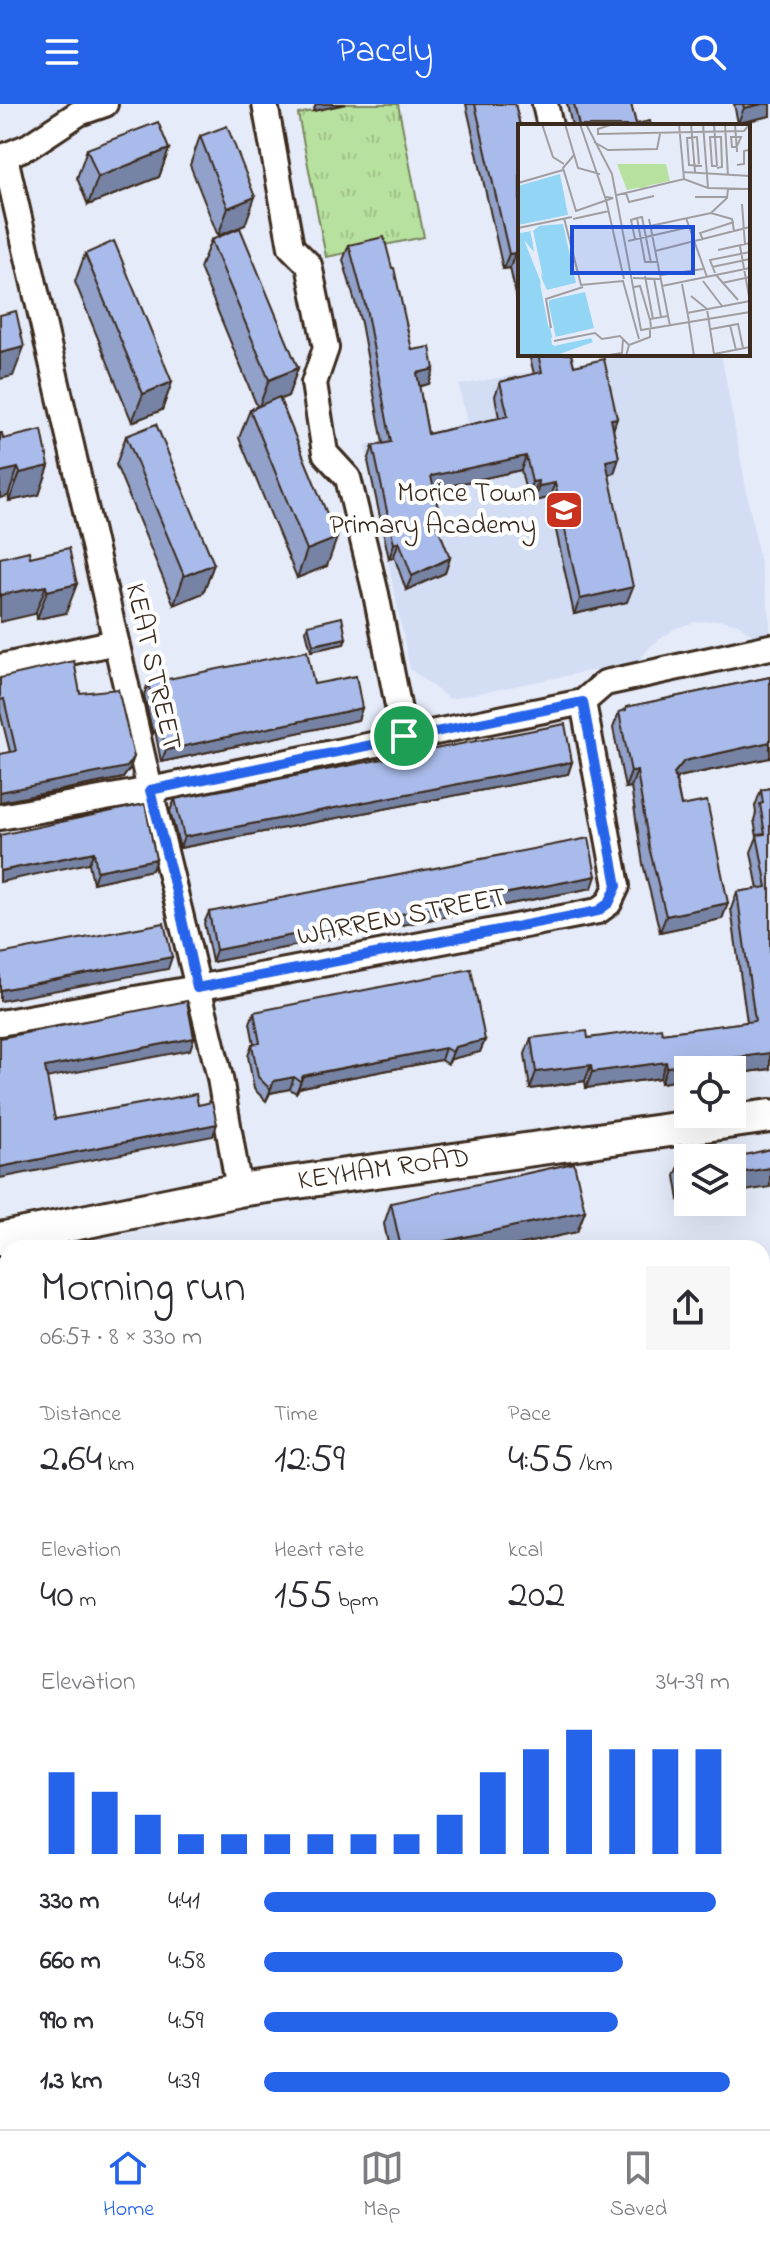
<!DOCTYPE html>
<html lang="en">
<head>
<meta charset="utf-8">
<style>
  :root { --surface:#fff; --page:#f7f7f7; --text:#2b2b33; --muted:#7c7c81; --line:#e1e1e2; --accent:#2563eb }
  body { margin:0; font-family:"Indie Flower",sans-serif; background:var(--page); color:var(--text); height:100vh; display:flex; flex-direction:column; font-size:30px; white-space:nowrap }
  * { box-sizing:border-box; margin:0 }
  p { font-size:26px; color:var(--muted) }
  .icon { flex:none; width:44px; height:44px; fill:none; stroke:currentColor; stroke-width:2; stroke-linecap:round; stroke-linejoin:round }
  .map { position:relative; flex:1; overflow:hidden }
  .sheet { position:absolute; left:0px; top:1136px; width:770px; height:890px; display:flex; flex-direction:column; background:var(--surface); border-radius:24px 24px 0 0; box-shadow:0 8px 32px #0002 }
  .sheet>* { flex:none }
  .controls { position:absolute; left:674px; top:952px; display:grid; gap:16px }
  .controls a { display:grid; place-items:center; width:72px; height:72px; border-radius:0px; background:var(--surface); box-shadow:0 8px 32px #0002; font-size:40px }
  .pin { position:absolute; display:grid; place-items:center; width:68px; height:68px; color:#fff; margin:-34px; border:4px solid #fff; border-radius:50%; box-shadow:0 2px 8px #0007 }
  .round { display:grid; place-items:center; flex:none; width:84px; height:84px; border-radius:0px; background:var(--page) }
  .headline { display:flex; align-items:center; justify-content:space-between; height:136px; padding:0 40px }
  h1 { font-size:44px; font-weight:600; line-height:60px }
  .metrics { display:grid; grid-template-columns:repeat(3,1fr); gap:12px; height:136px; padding:8px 40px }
  .metrics div { display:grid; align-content:center }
  .metrics b { font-size:40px; font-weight:600 }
  .metrics small { font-size:22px; font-weight:400 }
  .metrics p { font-size:22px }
  .chart { height:224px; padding:16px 40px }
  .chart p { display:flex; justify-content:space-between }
  .chart svg { width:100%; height:144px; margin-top:8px; stroke:var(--accent); stroke-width:6 }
  ul { padding:0 40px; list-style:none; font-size:26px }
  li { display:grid; grid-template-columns:128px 96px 1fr; align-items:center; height:60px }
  li i { height:20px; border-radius:10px; background:var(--accent) }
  header { display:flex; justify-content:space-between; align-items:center; height:104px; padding:0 40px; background:var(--accent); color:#fff; font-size:36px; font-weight:600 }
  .dock { display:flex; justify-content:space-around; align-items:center; height:112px; border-top:2px solid var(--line); background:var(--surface); font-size:22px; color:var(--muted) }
  .dock a { display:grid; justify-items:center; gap:4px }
  .dock .on { color:var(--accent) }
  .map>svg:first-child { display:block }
</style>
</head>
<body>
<header><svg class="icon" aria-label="menu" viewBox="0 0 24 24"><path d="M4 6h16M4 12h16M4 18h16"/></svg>Pacely<svg class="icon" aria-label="search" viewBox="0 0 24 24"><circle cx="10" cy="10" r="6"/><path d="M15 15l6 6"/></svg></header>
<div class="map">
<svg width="770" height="2025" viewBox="0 0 770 2025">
  <defs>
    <pattern id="grass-tufts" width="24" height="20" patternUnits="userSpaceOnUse" patternTransform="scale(2)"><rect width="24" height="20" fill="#b7e19e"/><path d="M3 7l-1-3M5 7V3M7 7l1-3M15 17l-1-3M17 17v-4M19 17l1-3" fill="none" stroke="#9ec188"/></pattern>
    <pattern id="water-waves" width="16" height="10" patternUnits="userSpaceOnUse" patternTransform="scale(2)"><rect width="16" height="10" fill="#93d5f5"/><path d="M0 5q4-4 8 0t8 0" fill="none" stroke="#80b7d2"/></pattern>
  </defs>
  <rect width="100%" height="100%" fill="#e5ebf9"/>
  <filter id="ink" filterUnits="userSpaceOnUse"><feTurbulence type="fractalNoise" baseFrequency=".0125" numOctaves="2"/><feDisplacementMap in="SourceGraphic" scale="16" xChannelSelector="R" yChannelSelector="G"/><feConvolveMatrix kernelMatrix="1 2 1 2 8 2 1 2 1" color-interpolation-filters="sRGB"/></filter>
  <g filter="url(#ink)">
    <!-- built -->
    <polygon fill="#d3ddf4" points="633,250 721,250 770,513 770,531 756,534 738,520 721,516 694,518 674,525 651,542 639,557 449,595 410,565 365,342 467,319 459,281"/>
    <!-- grass -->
    <polygon fill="url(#grass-tufts)" stroke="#79865e" stroke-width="2" points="346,0 398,0 424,133 326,153 298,10"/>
    <!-- water -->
    <polygon fill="url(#water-waves)" stroke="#70919f" stroke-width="2" points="770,1990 770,2025 608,2025 640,2018 762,2018 762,1992"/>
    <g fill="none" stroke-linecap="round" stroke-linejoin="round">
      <defs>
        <g id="minor">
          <polyline points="265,0 291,143 309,161 326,244 314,279 325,349 348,374 376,490 404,632"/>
          <polyline points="545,0 550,22"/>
          <polyline points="5,53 150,686 220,974 239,1086"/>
          <polyline points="0,54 29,42 79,9 105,0"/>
          <polyline points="0,563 116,538"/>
          <polyline points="0,713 150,686 583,598 605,579 770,543"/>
          <polyline points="0,919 197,884 598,807 609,799 617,782 583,598"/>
        </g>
        <g id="secondary">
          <path id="s1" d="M0,1135l239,-49 531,-74"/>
        </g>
      </defs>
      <!-- minor casing -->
      <use href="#minor" stroke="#3b2a1e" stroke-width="30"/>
      <!-- secondary casing -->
      <use href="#secondary" stroke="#3b2a1e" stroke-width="38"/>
      <!-- minor -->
      <use href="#minor" stroke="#fff" stroke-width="24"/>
      <!-- secondary -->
      <use href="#secondary" stroke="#fff" stroke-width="32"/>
    </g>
    <!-- wall -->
    <g fill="#91a1c9" stroke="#3b2a1e" stroke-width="2">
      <polygon points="466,0 515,0 520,22 520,209 510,164 503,165"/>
      <polygon points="567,0 631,0 636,20 651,22 572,22"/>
      <polygon points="734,0 770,0 770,12 738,19"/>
      <polygon points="200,32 245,121 218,132 190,61"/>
      <polygon points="87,45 169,45 159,73 88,101 77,74"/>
      <polygon points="211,136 298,264 288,292 280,295 327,462 297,474 239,334 250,306 257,302 200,164"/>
      <polygon points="349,141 412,246 434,265 429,280 419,282 428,330 499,314 495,292 500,278 534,270 529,250 571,250 574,262 617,314 613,326 619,354 614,369 608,370 627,498 574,510 549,394 534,397 533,392 527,393 521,366 434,385 441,419 439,426 450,454 445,469 406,486 394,452 389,455 368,357 373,342 383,339 361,219 343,156"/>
      <polygon points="85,150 172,278 162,306 132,318 75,178"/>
      <polygon points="126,332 214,460 203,489 174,501 116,361"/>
      <polygon points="3,335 49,362 39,391 9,397"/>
      <polygon points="30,453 66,509 37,515"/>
      <polygon points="308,521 346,534 344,540 311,547 306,527"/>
      <polygon points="770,573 770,654 678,673 676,676 681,702 728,799 722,815 660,828 643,760 631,683 625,684 613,624 619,608 625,606 626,603"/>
      <polygon points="0,574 80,589 130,664 123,674 0,698 0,650 10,648 0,608"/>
      <polygon points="148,579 314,580 362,604 358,616 161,658 155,626 153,630 144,591"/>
      <polygon points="572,658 568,670 180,744 170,707 175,695"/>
      <polygon points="770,684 770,965 732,970 732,966 661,979 660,974 586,984 585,977 530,985 525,950 531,934 588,934 662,929 747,918 731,805 737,788 758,785 751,748 757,733 754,716 756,709 755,702 761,686"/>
      <polygon points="0,731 156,755 152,766 93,779 89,759"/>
      <polygon points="592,784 212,858 204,819 209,808"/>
      <polygon points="254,908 485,936 480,948 451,955 448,960 441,956 321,979 299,984 296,989 290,985 270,989 266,997 254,985 248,952 252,940 254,940 250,919"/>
      <polygon points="683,1052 741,1052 770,1083 688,1054 688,1095 679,1096 675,1072"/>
      <polygon points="391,1099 585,1107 577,1128 504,1144 389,1144 384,1120"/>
      <polygon points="8,1346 8,1471 0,1434 0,1348"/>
      <polygon points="33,2018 285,2018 254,2025 35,2025"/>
    </g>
    <!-- shaded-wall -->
    <g fill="#7683a4" stroke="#3b2a1e" stroke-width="2">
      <polygon points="316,0 346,0 313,7"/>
      <polygon points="762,0 770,0 770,12 738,19 744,4"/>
      <polygon points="169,45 159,73 88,101 98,73"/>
      <polygon points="255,93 245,121 218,132 228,104"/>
      <polygon points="515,149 510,164 503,165 509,150"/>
      <polygon points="24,243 13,272 0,275 0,249"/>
      <polygon points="298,264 288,292 258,305 269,276"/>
      <polygon points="434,265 429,280 412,284 417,269"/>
      <polygon points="172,278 162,306 132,318 143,290"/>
      <polygon points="617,314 612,329 611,315"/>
      <polygon points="526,352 521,366 426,387 431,372"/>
      <polygon points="619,354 614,369 600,372 606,357"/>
      <polygon points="49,362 39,391 9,397 20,369"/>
      <polygon points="18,364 8,392 0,394 0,368"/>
      <polygon points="538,377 533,392 527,393 532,378"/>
      <polygon points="555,379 549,394 534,397 539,382"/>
      <polygon points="337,434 327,462 297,474 307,446"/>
      <polygon points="399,437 394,452 389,455 394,440"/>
      <polygon points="450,454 445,469 406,486 412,472"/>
      <polygon points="214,460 203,489 174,501 184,472"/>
      <polygon points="77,480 66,509 37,515 47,487"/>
      <polygon points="46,482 35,510 0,518 0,491"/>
      <polygon points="633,483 627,498 574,510 580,495"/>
      <polygon points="346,534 344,540 311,547 313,541"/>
      <polygon points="362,604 358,616 161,658 166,646"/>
      <polygon points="770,638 770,654 678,673 668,686 674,669 684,657"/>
      <polygon points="134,653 130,664 123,674 0,698 0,688"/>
      <polygon points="572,658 568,670 180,744 184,733"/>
      <polygon points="637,667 631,683 625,684 631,668"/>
      <polygon points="94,748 89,759 0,778 0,767"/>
      <polygon points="156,755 152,766 93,779 97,767"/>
      <polygon points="596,772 592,784 212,858 216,846"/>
      <polygon points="728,799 722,815 660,828 666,812"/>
      <polygon points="172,853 168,865 0,897 0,886"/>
      <polygon points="194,934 190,946 41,975 45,963"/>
      <polygon points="485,936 480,948 451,955 448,960 455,943"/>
      <polygon points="445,944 441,956 321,979 299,984 296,989 303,972"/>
      <polygon points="770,949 770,965 732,970 732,966 688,966 688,975 661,979 667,963"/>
      <polygon points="666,958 660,974 586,984 592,968"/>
      <polygon points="591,961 585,977 530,985 536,968"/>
      <polygon points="294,973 290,985 270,989 266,997 274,977"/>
      <polygon points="217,1020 213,1032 0,1074 0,1063"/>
      <polygon points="770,1064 770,1083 732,1089 732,1070"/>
      <polygon points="686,1076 688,1076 688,1095 679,1096"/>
      <polygon points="585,1107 577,1128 504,1144 413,1144"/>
      <polygon points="8,1247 8,1267 0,1268 0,1248"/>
      <polygon points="770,1895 770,1910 762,1912 762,1896"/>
      <polygon points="8,1980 8,1996 0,1998 0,1982"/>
      <polygon points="214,2018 285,2018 254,2025 183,2025"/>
    </g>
    <!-- building -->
    <g fill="#a9bbea" stroke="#3b2a1e" stroke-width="2">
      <polygon points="475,0 515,0 520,22 520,170 515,149 509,150"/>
      <polygon points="574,0 631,0 636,20 650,17 651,22 579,22"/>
      <polygon points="743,0 762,0 744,4"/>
      <polygon points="158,18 169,45 98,73 87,45"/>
      <polygon points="227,22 255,93 228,104 200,32"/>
      <polygon points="240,124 298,264 269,276 211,136"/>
      <polygon points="384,133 392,164 394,164 412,246 430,243 434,265 417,269 428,330 508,312 500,278 542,268 538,250 571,250 574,262 604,255 617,314 611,315 619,354 606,357 633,483 580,495 555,379 539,382 538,377 532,378 526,352 431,372 441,419 437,421 450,454 412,472 399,437 394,440 373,342 391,338 366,204 349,141"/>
      <polygon points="114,137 172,278 143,290 85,150"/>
      <polygon points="16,207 24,243 0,249 0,211"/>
      <polygon points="279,293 337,434 307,446 250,306"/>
      <polygon points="156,320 214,460 184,472 126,332"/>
      <polygon points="42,326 49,362 20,369 18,364 0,368 0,329 2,329 3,335"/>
      <polygon points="69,444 77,480 47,487 46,482 0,491 0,454 29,447 30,453"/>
      <polygon points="342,513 346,534 313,541 308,521"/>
      <polygon points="307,547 314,580 356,572 362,604 166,646 159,615 157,618 148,579"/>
      <polygon points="74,557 80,589 118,585 134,653 127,663 0,688 0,650 16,647 4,595 0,596 0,574"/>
      <polygon points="770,573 770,638 684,657 674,669 681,702 707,697 728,799 666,812 649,743 637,667 631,668 619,608 626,606 626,603"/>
      <polygon points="565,620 572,658 184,733 175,695"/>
      <polygon points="770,684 770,949 667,963 666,958 592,968 591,961 536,968 531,934 587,927 588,934 661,924 662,929 755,917 737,788 767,783 757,731 765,730 760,700 763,699 761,686"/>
      <polygon points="145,700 156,755 97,767 94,748 0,767 0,731"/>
      <polygon points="589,734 596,772 216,846 209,808"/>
      <polygon points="164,819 172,853 0,886 0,850"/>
      <polygon points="471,865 485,936 455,943 452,948 445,944 326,967 303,972 300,977 294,973 274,977 270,985 258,973 252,940 260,939 254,908"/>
      <polygon points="187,897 194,934 45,963 55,1015 196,990 198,1001 212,998 217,1020 0,1063 0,934"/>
      <polygon points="740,1044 741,1052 770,1045 770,1064 732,1070 732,1054 688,1054 688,1076 686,1076 683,1052"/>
      <polygon points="574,1059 585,1107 413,1144 401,1144 391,1099"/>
      <polygon points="8,1197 8,1247 0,1248 0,1199"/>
      <polygon points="770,1250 770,1895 762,1896 762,1251"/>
      <polygon points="8,1346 8,1425 0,1389 0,1348"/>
      <polygon points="8,1477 8,1980 0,1982 0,1479"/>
      <polygon points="43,2018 214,2018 183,2025 45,2025"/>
    </g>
  </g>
  <g fill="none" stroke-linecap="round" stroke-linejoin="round" filter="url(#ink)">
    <defs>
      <polygon id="route" points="583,598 617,782 609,799 598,807 197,884 177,792 150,686"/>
    </defs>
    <!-- route casing -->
    <use href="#route" stroke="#fff" stroke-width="16"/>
    <!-- route -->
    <use href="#route" stroke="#2563eb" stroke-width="10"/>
  </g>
  <!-- icons -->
  <defs>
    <symbol id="school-square" viewBox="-11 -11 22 22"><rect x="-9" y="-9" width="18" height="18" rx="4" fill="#c8321e" stroke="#fff"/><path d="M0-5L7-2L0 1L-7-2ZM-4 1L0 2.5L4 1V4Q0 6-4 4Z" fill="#fff"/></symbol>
  </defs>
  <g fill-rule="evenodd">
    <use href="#school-square" x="542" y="384" width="44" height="44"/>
  </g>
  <g text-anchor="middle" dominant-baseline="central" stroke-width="8" stroke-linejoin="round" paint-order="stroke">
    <!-- poi labels -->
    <g font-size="28" fill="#3b2a1e" stroke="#fff" text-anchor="end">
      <text x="536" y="390">Morice Town<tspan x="536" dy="32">Primary Academy</tspan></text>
    </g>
    <!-- street labels -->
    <g font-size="28" fill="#3b2a1e" stroke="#fff">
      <text transform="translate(152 563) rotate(77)">KEAT STREET</text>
      <text transform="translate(402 814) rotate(-11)">WARREN STREET</text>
      <text stroke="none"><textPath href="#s1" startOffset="390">KEYHAM ROAD</textPath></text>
    </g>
  </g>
  <!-- overview -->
  <g transform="translate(518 20)">
    <rect width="232" height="232" fill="#e5ebf9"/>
    <path d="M99,40h49l4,17 -43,9z" fill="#b7e19e"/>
    <path d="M111 52a12 12 0 1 1 24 0a12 12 0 1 1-24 0Z" fill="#b7e19e"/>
    <path d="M42,50l8,41 -50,11v-40zM24,100h21l13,59 -29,7 -7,-6 9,46v-30l36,-8 9,36 -43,10 1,7 39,-7 2,4 -39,14h-36v-123l12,-2 5,20 -4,1 12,25 -10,-46z" fill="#93d5f5"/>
    <path d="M50,91l-5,9 -27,2 -3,5 9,48 5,11 29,-7v5l-30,6 32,-5 -30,12 8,37 38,-7 -3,7 -37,8 -14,-66 -16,-40 10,12 -3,-21 -10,2 2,5 -5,-13z" fill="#e5ebf9"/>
    <path fill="none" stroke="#a19ea1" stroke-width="2" d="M24,0l11,33 11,7M47,0l13,44 22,6M62,0l26,76 18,79M68,0l26,50 29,156 109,-18M95,0l-15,5v5l146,-3 6,-7M161,0l5,55M173,0l4,48M185,0l5,64M196,0l3,42M207,0l3,52M217,0l2,28M76,18l14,8 49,-1 3,-15M219,22l4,-9h-10l1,10h5M56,31l-11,13 13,43 37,-13 -7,-1M181,40l-2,-27 -10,1 2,27 13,1M219,41l7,-1v-13l4,-1M199,42h-5l-2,-29h11l1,30 -5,1M165,48l67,4M0,59l45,-13M108,69l3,9 25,-6M99,71l67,-16 24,9 42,1M177,73h33M224,80l3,41M193,89l16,-15 1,-9M46,94l17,67 42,-4 16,58M119,94l8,44h12M119,94l5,-1 9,46M168,94l21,59M55,95l36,-8M131,95l21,107M132,102l61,-13 21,6 2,12M0,104l54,-11M117,115l-4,-19 6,-2M185,116l-3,-7 34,-11M110,117l62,-14M222,122l10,56M200,126l32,-7M137,127l95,-24M194,143l38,-8M197,149l-5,-13 40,-8M143,151l42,-6M198,151l22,25M127,152l8,43M115,154l27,1M136,154l7,39M185,157l19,25M204,159l28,-6M164,160l7,37M144,162l88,-18M116,163l6,-1 10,34M173,172l16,13 7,45 36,-7M169,189l63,-12M171,199l5,33M212,201l6,25M133,203l-1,-8 18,-3M33,204l-5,-29 37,-12M193,205l27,-5 5,24M36,217l41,-8 7,6 18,-3 9,9M85,232l19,-3 1,-14M108,232l3,-11 21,-8v-7"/>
    <path fill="#1d4ed8" fill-opacity="0.15" stroke="#1d4ed8" stroke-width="4" d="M54,103h121v46h-121z"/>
    <rect width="232" height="232" fill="none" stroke="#3b2a1e" stroke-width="4"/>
  </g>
</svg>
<div class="controls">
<a><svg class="icon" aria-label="locate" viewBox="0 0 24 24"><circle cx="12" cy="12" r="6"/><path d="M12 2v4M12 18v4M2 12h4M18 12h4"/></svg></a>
<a><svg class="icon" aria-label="layers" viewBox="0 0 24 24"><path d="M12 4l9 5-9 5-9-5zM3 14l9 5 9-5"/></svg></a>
</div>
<div class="pin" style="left:404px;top:632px;background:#1e9e55"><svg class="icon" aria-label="arrive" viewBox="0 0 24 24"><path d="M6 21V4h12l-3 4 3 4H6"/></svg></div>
<section class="sheet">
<div class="headline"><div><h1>Morning run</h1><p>06:57 · 8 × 330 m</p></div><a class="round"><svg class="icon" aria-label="share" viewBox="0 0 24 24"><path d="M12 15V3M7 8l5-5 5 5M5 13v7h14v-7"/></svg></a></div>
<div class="metrics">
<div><p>Distance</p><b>2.64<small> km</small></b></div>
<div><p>Time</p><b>12:59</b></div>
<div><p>Pace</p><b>4:55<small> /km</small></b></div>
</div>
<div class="metrics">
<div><p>Elevation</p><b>40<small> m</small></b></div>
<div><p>Heart rate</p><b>155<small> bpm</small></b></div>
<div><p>kcal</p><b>202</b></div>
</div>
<div class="chart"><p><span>Elevation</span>34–39 m</p>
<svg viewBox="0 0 160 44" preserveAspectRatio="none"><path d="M5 44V19M15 44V25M25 44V32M35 44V38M45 44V38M55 44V38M65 44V38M75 44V38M85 44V38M95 44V32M105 44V19M115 44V12M125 44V6M135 44V12M145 44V12M155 44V12"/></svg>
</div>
<ul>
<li><b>330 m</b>4:41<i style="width:97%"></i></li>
<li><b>660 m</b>4:58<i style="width:77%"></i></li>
<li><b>990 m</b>4:59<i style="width:76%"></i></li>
<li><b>1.3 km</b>4:39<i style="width:100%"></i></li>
</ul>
</section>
</div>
<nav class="dock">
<a class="on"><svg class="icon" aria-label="home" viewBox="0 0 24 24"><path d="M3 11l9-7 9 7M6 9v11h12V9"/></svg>Home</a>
<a><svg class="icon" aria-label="map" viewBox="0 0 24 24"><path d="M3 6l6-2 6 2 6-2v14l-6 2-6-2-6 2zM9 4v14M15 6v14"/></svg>Map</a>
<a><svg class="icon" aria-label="saved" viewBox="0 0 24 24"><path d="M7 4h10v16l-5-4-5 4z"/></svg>Saved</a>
</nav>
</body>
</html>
